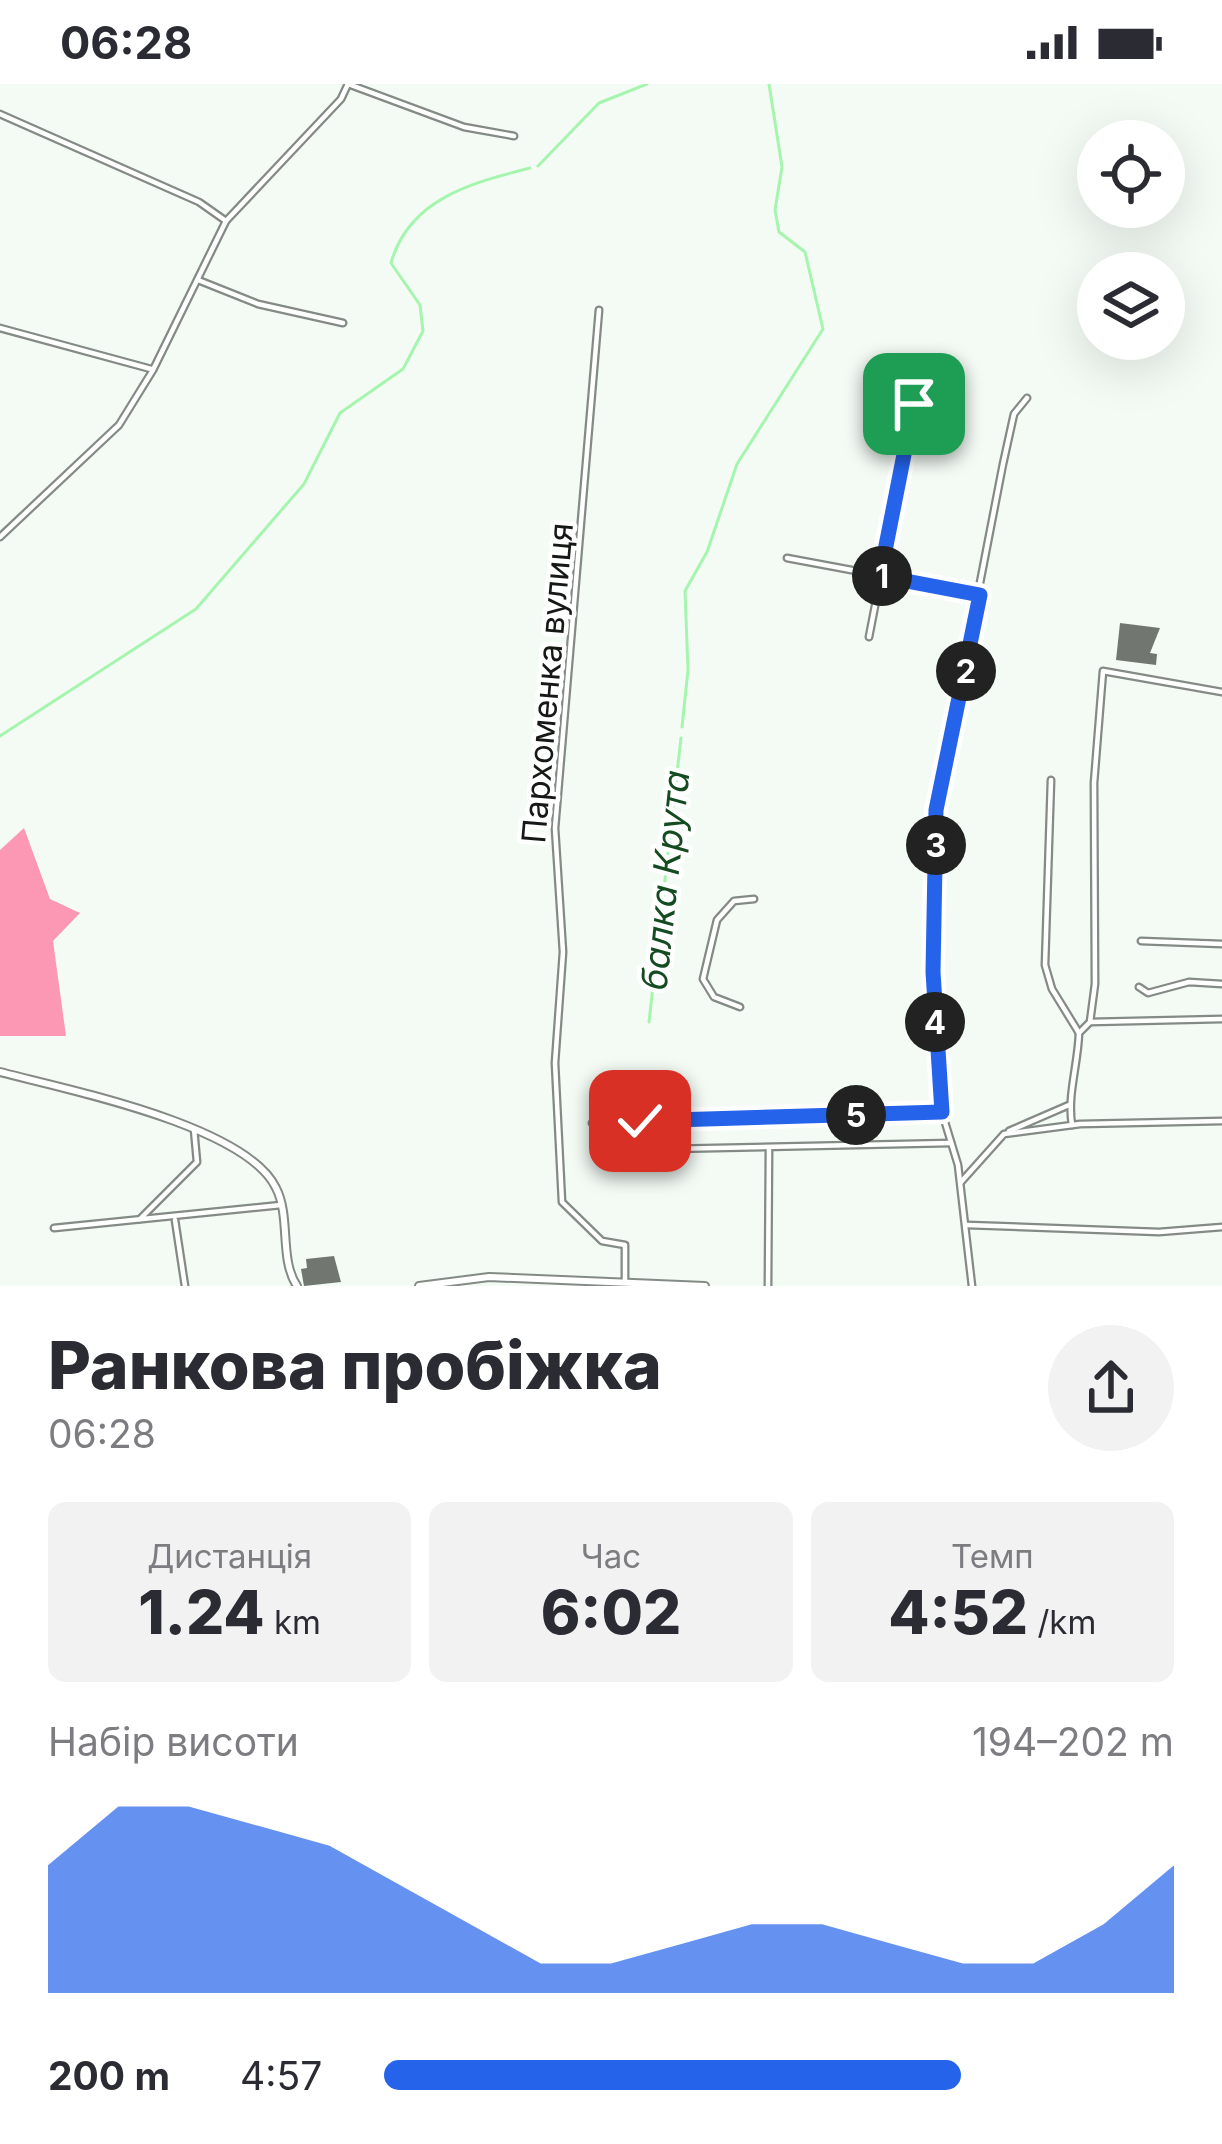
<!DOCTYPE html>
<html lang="uk">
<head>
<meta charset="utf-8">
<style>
  :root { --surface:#fff; --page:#f2f2f3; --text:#2b2b33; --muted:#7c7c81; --accent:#2563eb }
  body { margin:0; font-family:Inter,sans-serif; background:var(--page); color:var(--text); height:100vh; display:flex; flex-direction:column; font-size:45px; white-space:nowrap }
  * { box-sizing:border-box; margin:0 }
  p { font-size:39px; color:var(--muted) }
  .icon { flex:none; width:66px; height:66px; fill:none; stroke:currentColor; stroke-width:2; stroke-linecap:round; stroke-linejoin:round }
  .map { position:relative; height:1202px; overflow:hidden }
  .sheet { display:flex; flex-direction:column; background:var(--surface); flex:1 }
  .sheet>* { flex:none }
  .controls { position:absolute; left:1077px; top:36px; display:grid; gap:24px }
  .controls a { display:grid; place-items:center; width:108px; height:108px; border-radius:50%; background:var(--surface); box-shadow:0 12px 48px #0002; font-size:60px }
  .pin { position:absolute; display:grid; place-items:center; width:102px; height:102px; color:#fff; margin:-51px; border-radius:24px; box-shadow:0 6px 18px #0006 }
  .km { position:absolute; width:60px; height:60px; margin:-30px; border-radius:50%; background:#222; color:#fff; font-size:33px; line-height:60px; text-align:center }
  .round { display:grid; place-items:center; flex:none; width:126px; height:126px; border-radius:63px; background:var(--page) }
  .head { display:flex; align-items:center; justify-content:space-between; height:204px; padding:0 48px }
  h1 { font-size:66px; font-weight:800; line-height:90px }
  .metrics { display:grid; grid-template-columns:repeat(3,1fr); gap:18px; height:204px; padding:12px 48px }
  .metrics div { display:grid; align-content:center; border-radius:18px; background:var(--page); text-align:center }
  .metrics b { font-size:60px; font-weight:800 }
  .metrics small { font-size:33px; font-weight:400 }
  .metrics p { font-size:33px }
  .chart { height:336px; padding:24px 48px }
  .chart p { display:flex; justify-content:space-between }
  .chart svg { width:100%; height:216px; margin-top:12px; fill:var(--accent); opacity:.7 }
  ul { padding:0 48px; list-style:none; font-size:39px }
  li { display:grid; grid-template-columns:192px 144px 1fr; align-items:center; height:90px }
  li i { height:30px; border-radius:15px; background:var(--accent) }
  .status { display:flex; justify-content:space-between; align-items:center; height:84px; padding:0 60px; background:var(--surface); direction:ltr }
  .status svg { height:33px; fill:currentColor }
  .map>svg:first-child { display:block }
</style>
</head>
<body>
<div class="status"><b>06:28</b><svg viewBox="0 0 49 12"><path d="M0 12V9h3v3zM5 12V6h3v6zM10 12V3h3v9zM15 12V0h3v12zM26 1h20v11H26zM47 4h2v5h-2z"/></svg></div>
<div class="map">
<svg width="1222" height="1202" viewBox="0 0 1222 1202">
  <rect width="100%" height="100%" fill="#f4fbf5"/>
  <!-- forest -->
  <polygon fill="#fc98b3" points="24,744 50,815 80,829 53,857 66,952 0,952 0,766"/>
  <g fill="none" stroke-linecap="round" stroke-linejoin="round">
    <!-- stream -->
    <g stroke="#a6f5ae" stroke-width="3">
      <polyline points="538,82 599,19 647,0"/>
      <polyline points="682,643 688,586 685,507 707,468 737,380 823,245 805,168 779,148 775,126 782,83 769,0"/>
      <path d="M0,652l196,-127 108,-125 36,-71 63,-44 20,-38 -3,-26 -29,-42c18,-64 80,-80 139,-95"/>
      <polyline points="649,938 681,654"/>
    </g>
  </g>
  <!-- building -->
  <g fill="#717671">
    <polygon points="1120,539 1160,544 1150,569 1157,570 1156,581 1116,576"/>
    <polygon points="334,1172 341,1198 304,1202 301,1185 307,1184 306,1175"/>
  </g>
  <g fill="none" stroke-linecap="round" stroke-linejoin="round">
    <defs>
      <g id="minor">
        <polyline points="348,0 464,43 514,52"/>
        <polyline points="0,30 199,118 226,137"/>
        <polyline points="198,196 258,220 343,239"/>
        <polyline points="599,226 555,744 563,868 555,979 562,1118 602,1157 625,1161 625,1199"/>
        <polyline points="0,244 151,285"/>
        <polyline points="0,453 119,341 153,286 226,137 341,15 348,0"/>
        <polyline points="787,474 980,510"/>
        <polyline points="869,553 914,320"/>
        <polyline points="1051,696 1045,881 1052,905 1079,949"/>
        <polyline points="1141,857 1222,860"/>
        <polyline points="1139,903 1148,909 1189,898 1222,900"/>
        <polyline points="740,923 714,913 703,895 717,836 734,817 754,815"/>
        <polyline points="1090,938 1222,935"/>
        <polyline points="592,1039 942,1028"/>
        <path d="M1072,1041c-5,-30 6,-60 7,-92l11,-11 5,-38 -1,-201 9,-112 119,21"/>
        <polyline points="1009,1047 1069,1021"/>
        <polyline points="668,1065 951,1059"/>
        <polyline points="961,1098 1004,1050 1080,1040 1222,1037"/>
        <polyline points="140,1135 197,1078 194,1045"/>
        <polyline points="175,1136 185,1202"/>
        <polyline points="967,1141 1159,1148 1222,1143"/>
        <polyline points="54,1144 281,1121"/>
        <polyline points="768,1202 769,1064"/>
        <polyline points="972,1202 958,1081 937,1012 936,726 1003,380 1014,330 1027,314"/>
      </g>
      <g id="tertiary">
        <path d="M0,988c64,17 246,53 276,116 15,29 3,71 21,98"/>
        <polyline points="419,1202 489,1193 705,1202"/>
      </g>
    </defs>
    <!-- minor casing -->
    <use href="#minor" stroke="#848a85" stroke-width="9"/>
    <!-- tertiary casing -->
    <use href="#tertiary" stroke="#848a85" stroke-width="10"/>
    <!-- minor -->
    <use href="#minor" stroke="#fff" stroke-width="4.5"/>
    <!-- tertiary -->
    <use href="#tertiary" stroke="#fff" stroke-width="6"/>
  </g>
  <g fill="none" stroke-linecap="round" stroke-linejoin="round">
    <defs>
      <polyline id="route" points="640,1037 942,1028 933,888 936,726 980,511 880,492 914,320"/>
    </defs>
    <!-- route casing -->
    <use href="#route" stroke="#fff" stroke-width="24"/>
    <!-- route -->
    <use href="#route" stroke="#2563eb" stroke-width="15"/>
  </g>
  <g text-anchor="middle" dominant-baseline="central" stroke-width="9" stroke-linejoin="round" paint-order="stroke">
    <!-- street labels -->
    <g font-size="33" fill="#161816" stroke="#fff">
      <text transform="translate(547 599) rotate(-85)">Пархоменка вулиця</text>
    </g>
    <!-- water labels -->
    <g font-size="36" font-style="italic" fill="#144b20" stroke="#fff">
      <text transform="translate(665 796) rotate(-84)">балка Крута</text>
    </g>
  </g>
</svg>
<div class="controls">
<a><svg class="icon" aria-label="locate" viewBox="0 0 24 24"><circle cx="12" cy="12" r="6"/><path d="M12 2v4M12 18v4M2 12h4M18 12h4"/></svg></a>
<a><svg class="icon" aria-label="layers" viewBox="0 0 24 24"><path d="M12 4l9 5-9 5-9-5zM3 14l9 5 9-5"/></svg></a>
</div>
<div class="pin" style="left:914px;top:320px;background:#1e9e55"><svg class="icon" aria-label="arrive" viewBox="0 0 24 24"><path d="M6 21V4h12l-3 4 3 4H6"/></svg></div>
<div class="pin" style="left:640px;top:1037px;background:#d93025"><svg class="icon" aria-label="check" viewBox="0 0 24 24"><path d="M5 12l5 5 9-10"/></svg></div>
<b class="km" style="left:882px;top:492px">1</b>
<b class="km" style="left:966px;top:587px">2</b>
<b class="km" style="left:936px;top:761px">3</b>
<b class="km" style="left:935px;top:938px">4</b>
<b class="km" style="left:856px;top:1031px">5</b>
</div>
<section class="sheet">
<div class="head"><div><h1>Ранкова пробіжка</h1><p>06:28</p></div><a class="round"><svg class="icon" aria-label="share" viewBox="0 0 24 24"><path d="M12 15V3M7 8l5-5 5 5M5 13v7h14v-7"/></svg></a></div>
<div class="metrics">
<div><p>Дистанція</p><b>1.24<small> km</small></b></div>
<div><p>Час</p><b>6:02</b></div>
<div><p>Темп</p><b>4:52<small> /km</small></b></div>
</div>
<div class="chart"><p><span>Набір висоти</span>194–202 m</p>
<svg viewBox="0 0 160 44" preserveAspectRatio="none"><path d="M0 44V18L10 6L20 6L30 10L40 14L50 22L60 30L70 38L80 38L90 34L100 30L110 30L120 34L130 38L140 38L150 30L160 18V44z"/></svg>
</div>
<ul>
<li><b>200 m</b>4:57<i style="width:73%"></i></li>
</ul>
</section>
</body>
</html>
